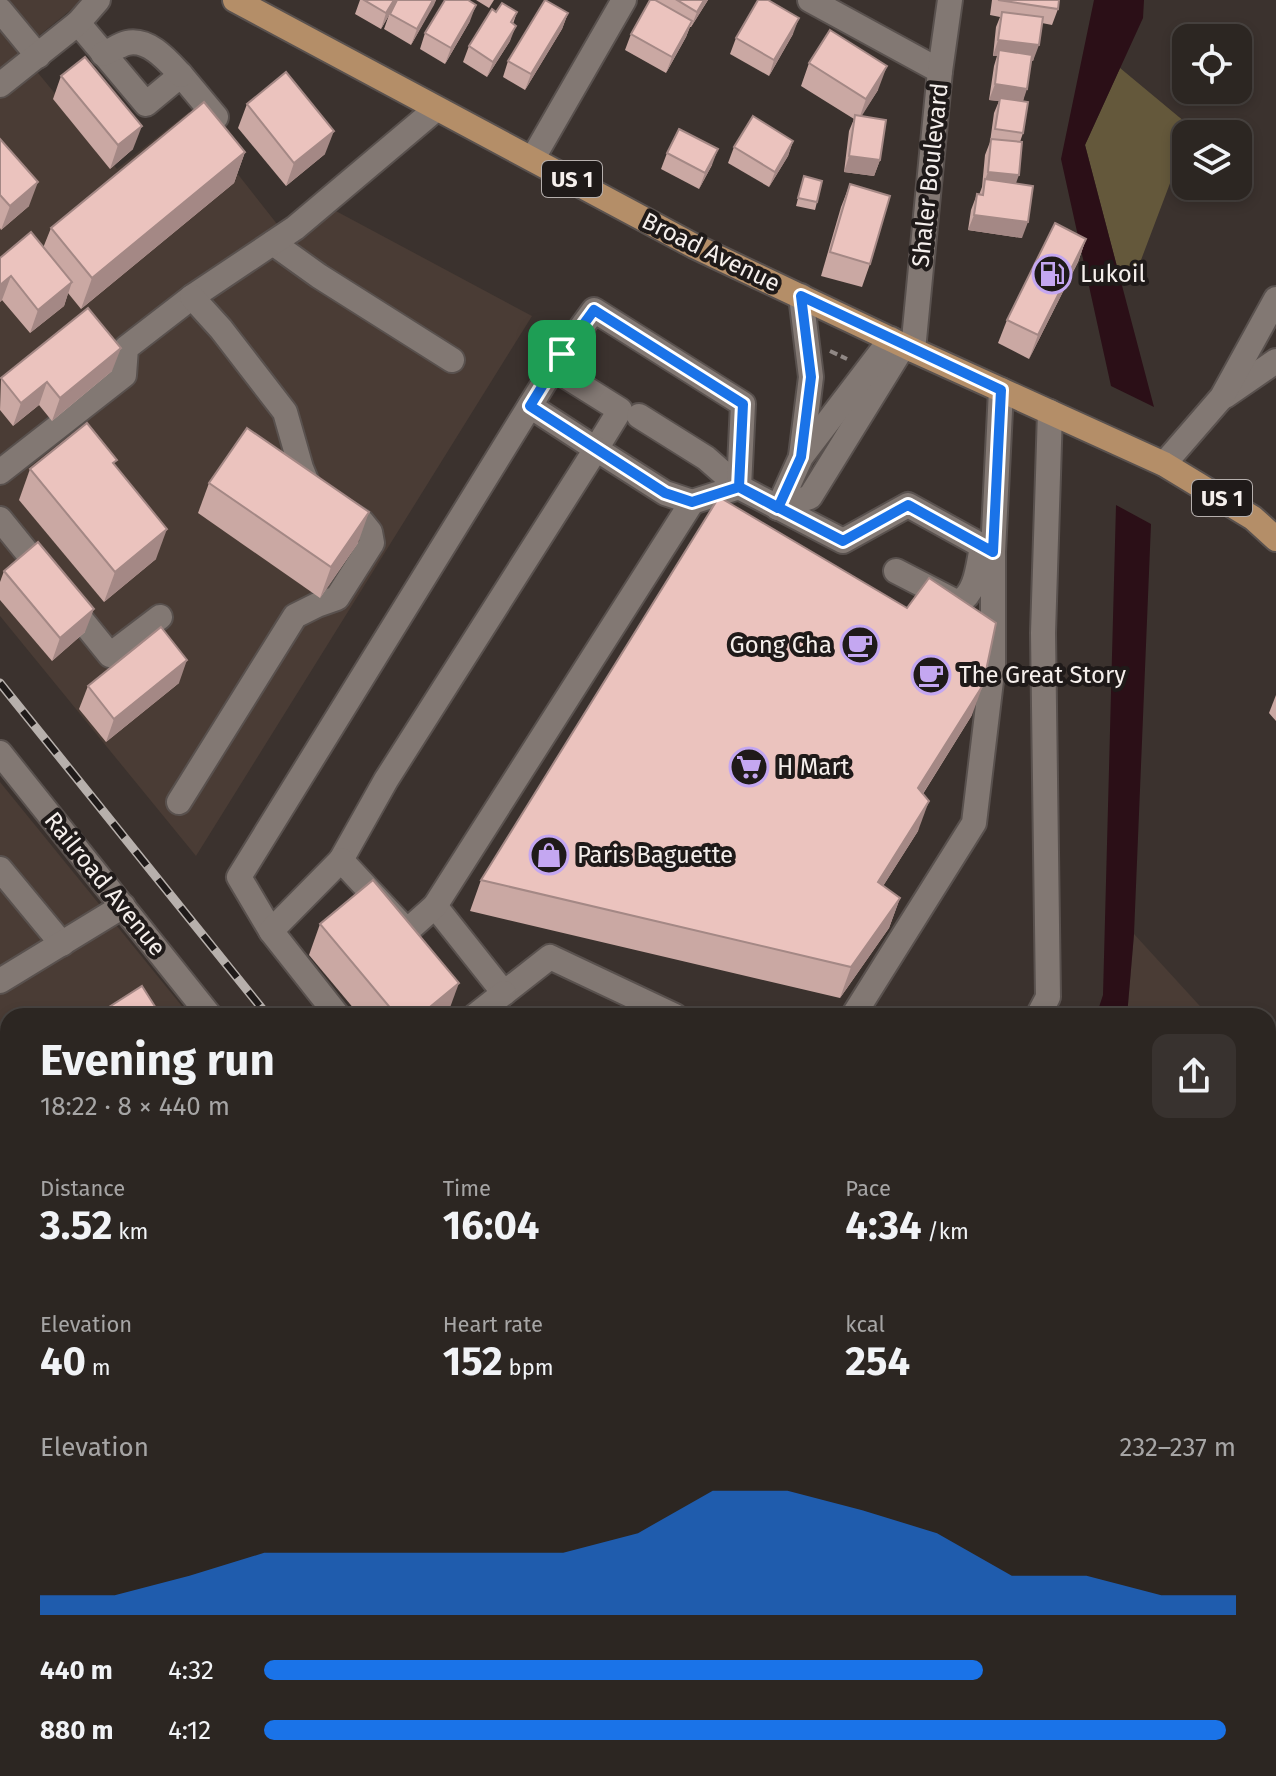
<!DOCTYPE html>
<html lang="en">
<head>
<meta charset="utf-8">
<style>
  :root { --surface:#2c2622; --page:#38322f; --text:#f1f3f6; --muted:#a6a5a5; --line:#484340; --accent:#1a73e8 }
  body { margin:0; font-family:"Fira Sans",sans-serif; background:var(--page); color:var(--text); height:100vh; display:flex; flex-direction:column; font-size:30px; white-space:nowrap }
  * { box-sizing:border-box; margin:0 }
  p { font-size:26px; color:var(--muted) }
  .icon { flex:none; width:44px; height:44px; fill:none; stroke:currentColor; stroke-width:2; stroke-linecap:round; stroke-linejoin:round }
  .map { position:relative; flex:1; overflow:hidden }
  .sheet { position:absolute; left:0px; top:1008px; width:1276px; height:768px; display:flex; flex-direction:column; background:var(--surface); border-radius:24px 24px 0 0; box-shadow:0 4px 12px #0003,0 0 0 2px var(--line) }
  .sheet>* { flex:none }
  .fabs { position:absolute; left:1172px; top:24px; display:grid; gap:16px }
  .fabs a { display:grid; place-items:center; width:80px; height:80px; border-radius:16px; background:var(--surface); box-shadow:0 4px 12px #0003,0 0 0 2px var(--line); font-size:40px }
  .pin { position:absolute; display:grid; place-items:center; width:68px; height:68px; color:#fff; margin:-34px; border-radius:16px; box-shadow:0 4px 12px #0006 }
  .round { display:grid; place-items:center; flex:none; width:84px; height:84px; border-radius:16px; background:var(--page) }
  .head { display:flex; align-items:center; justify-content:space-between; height:136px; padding:0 40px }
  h1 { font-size:44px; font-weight:700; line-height:60px }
  .metrics { display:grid; grid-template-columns:repeat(3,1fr); gap:12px; height:136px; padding:8px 40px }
  .metrics div { display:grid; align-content:center }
  .metrics b { font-size:40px; font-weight:700 }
  .metrics small { font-size:22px; font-weight:400 }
  .metrics p { font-size:22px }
  .chart { height:224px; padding:16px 40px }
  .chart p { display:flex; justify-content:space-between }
  .chart svg { width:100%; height:144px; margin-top:8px; fill:var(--accent); opacity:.7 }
  ul { padding:0 40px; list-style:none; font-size:26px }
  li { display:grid; grid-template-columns:128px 96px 1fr; align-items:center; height:60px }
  li i { height:20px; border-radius:10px; background:var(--accent) }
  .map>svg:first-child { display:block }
</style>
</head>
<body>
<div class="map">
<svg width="1276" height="1776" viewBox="0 0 1276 1776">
  <rect width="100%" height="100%" fill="#3b322e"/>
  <!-- built -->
  <g fill="#4a3c35">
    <polygon points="0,0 83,0 20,51 117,169 189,112 292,243 334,210 532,316 196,856 0,616"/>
    <polygon points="0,782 190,1016 8,1016 8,1768 1268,1768 1268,1080 1276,1089 1276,1776 0,1776"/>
    <polygon points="1134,934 1209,1016 1127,1016"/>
  </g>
  <!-- green -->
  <polygon fill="#63583e" points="173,1768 322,1768 313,1776 164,1776"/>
  <!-- forest -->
  <polygon fill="#64583b" points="1120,68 1191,127 1189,134 1186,134 1186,141 1141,260 1121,282 1085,145"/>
  <!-- water -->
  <g fill="#2b0f17">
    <polygon points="1094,0 1144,0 1143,18 1085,145 1154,407 1111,386 1061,159"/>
    <polygon points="1116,505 1151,524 1134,934 1127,1016 1096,1016 1103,995"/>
    <polygon points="322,1768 470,1768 481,1776 313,1776"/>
  </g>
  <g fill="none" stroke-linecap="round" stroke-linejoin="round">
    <defs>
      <g id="minor">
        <polyline points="810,0 940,71"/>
        <polyline points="0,10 38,56"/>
        <polyline points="78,23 146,104 181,75 216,117"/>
        <path d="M103,54c8,-3 16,-9 24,-11 22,-5 41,18 54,32"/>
        <polyline points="0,85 78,23 98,0"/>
        <polyline points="533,158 624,0"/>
        <polyline points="273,243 319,276 452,360"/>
        <polyline points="801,296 811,377 801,456"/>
        <polyline points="913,350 940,71 950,0"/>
        <polyline points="553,368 620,410 596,449 665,493 692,502 739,487 843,541 908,505 993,552"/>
        <polyline points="1225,396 1276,361"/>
        <polyline points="639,416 706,458 739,487"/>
        <polyline points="1164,464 1222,397 1276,299"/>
        <polyline points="0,472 124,375 126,348 192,297 295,228 436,109"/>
        <polyline points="778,508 810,497 904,345"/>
        <polyline points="778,508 801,457 891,339"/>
        <polyline points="0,519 110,655 160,617"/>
        <path d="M896,571l62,32c19,-10 20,-38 24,-56"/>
        <polyline points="0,753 210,1016"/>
        <polyline points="179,802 295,616 317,605 337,598 372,543 370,532 362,522 310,490 301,468 285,412 221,329 192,297"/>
        <polyline points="341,860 386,780 596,449 530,406"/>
        <polyline points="0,869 62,944"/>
        <polyline points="435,906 504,993 550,957 675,1016"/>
        <polyline points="271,931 239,877 562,354 594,310 743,404 739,487"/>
        <polyline points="0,981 123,906"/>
        <polyline points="338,1016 271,931 341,860 407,931 435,906 692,502"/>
        <polyline points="475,1016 504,993"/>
        <polyline points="853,1016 974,823 993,664 993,552 1001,390"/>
        <polyline points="1038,1016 1048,997 1043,633 1050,412"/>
        <polyline points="1268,1160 1276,1167"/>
        <polyline points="0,1371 8,1366"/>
        <polyline points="1268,1516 1276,1519"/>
        <polyline points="1268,1586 1276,1589"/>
        <polyline points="1268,1660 1276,1663"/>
        <polyline points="1268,1732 1276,1735"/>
        <polyline points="94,1776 106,1768"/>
      </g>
      <polyline id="major" points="235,0 694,246 913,350 1164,464 1253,518 1276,539"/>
    </defs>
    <!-- minor casing -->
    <use href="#minor" stroke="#59514e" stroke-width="28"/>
    <!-- major casing -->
    <use href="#major" stroke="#59514e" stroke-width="28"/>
    <!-- path -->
    <polyline stroke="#908885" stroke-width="4" stroke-dasharray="8 4" stroke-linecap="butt" points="830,351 847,359"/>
    <!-- minor -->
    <use href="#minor" stroke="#827873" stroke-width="24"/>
    <!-- major -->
    <use href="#major" stroke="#b48e68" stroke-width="24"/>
    <defs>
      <g id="rail">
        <polyline points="0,683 268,1016"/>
        <polyline points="871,1768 877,1776"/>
      </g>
    </defs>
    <!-- rail casing -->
    <use href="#rail" stroke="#b7b0ac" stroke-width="9"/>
    <!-- rail -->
    <use href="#rail" stroke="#1f1a19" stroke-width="6" stroke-dasharray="18" stroke-linecap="butt"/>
  </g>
  <!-- wall -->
  <g fill="#caa8a3">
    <polygon points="360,0 436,0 411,45 384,29 389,15 381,29 355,14"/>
    <polygon points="476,0 494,0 489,8"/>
    <polygon points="650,0 708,0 691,27 690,27 686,37 666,73 625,50 631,34"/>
    <polygon points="992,0 1059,0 1058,9 1052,25 1042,23 1033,61 1031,61 1023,101 1023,133 1020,142 1016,183 1022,238 968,230 971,210 977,194 979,195 982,187 985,155 990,142 994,113 999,101 989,100 994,66 997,56 993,56 996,27 1000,17 990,15"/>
    <polygon points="496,12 517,12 513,24 510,41 487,77 463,62 469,46"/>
    <polygon points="568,13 562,29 525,90 503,77 508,61"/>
    <polygon points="470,21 445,64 420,49 425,33"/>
    <polygon points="793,34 769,76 730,54 736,38"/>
    <polygon points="809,63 878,90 861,116 880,160 874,176 844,172 849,131 854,119 801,86"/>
    <polygon points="61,76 133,149 110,169 53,99"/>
    <polygon points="247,104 325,154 286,186 238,128"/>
    <polygon points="0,139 29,206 1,230 0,228"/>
    <polygon points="793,141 788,156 769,187 728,163 734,147"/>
    <polygon points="245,152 234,183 81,309 68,293 64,306 30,333 2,300 0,302 0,258 43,248 51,228"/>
    <polygon points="667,153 712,165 699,189 661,169"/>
    <polygon points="804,176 817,202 815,210 796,206"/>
    <polygon points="850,184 870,264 862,287 821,276 841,207"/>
    <polygon points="1086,239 1078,262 1029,359 998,343 1007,320"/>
    <polygon points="112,371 52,421 39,405 13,426 0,410 1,378"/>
    <polygon points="115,465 156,559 104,602 19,500 30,469"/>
    <polygon points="209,483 358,543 320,598 198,513"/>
    <polygon points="4,571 85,632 52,661 0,600 0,582"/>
    <polygon points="179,683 106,742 79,709 88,686"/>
    <polygon points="1276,695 1276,721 1269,713"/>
    <polygon points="972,715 923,794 918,831 883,886 900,898 889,928 840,998 470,911 481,880"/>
    <polygon points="320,924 448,1013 444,1016 360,1016 309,955"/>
    <polygon points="8,1071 8,1229 0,1216 0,1076"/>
    <polygon points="1268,1190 1276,1193 1276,1478 1268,1475"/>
    <polygon points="8,1374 8,1704 0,1692 0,1380"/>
    <polygon points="934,1768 1268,1768 1276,1776 972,1776 967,1768 958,1776 941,1776"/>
  </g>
  <!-- shaded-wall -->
  <g fill="#a48885">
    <polygon points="394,0 398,0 381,29 386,13"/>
    <polygon points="433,0 436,0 434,5 411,45 417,29"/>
    <polygon points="704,0 708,0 691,27 697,12"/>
    <polygon points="476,5 470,21 445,64 451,48"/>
    <polygon points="568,13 562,29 525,90 531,74"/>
    <polygon points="799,18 793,34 769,76 774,60"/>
    <polygon points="692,21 686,37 666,73 672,57"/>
    <polygon points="516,26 510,41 487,77 493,62"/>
    <polygon points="998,40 1039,45 1033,61 998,56 999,50 997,56 993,56"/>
    <polygon points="887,66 878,90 858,122 866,99"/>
    <polygon points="995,84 1027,89 1022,104 1000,98 999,101 989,100"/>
    <polygon points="142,126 133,149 110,169 118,145"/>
    <polygon points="334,131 325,154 286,186 294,163"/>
    <polygon points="793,141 788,156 769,187 775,172"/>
    <polygon points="718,149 712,165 699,189 705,173"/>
    <polygon points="245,152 234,183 81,309 92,278"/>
    <polygon points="849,156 880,160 874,176 844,172"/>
    <polygon points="988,172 1019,175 1013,191 985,180"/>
    <polygon points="38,182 29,206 1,230 10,206"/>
    <polygon points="974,215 1028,222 1022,238 968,230"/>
    <polygon points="1086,239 1078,262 1029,359 1038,335"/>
    <polygon points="11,276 2,300 0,302 0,285"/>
    <polygon points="72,282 64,306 30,333 38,310"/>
    <polygon points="121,348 112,371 52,421 60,398"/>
    <polygon points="47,382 39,405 13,426 21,403"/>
    <polygon points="369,512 358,543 320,598 331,567"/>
    <polygon points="167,529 156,559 104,602 115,572"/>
    <polygon points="94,609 85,632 52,661 60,638"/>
    <polygon points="187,660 179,683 106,742 114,719"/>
    <polygon points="983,685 972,715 907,819 918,788"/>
    <polygon points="929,801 918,831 866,913 878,882"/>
    <polygon points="900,898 889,928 840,998 851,967"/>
    <polygon points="459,983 448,1013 444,1016 419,1016"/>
    <polygon points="954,1768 967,1768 958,1776 951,1776"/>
  </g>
  <!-- building -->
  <g fill="#ebc3be" stroke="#a48885" stroke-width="2">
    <polygon points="364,0 394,0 386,13"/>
    <polygon points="397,0 433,0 417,29 390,14"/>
    <polygon points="445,0 468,0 476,5 451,48 425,33"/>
    <polygon points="545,0 568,13 531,74 508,61"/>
    <polygon points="650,0 655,0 692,21 672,57 631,34"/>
    <polygon points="677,0 704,0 697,12"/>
    <polygon points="758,0 768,0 799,18 774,60 736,38"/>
    <polygon points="998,0 1059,0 1058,9"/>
    <polygon points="502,3 517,12 511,22 516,26 493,62 469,46 492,9 496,12"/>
    <polygon points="1002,12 1043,17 1039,45 998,40"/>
    <polygon points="830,30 887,66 866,99 809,63"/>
    <polygon points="999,50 1032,55 1027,89 995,84"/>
    <polygon points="85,57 142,126 118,145 61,76"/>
    <polygon points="286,72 334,131 294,163 247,104"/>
    <polygon points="1000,98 1028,102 1023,133 995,129"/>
    <polygon points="204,102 245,152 92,278 51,228"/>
    <polygon points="855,115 886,120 880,160 849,156"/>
    <polygon points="753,116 793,141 775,172 734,147"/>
    <polygon points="679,129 718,149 705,173 667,153"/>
    <polygon points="0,139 38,182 10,206 0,195"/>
    <polygon points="991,139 1022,142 1019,175 988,172"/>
    <polygon points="804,176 822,181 817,202 798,198"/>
    <polygon points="985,179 1033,186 1028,222 974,215 977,194 983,195"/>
    <polygon points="850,184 890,196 870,264 830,252"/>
    <polygon points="1055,223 1086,239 1038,335 1007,320"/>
    <polygon points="31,232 72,282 38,310 11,276 0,285 0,258"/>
    <polygon points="88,308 121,348 60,398 47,382 21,403 1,378"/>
    <polygon points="87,423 117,460 113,463 167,529 115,572 30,469"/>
    <polygon points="247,428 369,512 331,567 209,483"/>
    <polygon points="719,497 907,608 929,578 996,623 983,685 918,788 929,801 878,882 900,898 851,967 481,880"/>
    <polygon points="38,542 94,609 60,638 4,571"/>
    <polygon points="161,627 187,660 114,719 88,686"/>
    <polygon points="373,880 459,983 419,1016 397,1016 320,924"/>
    <polygon points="142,986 161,1016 95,1016"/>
    <polygon points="8,1071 8,1181 0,1168 0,1076"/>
    <polygon points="1268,1190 1276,1193 1276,1443 1268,1440"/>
    <polygon points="8,1374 8,1657 0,1644 0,1380"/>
    <polygon points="1268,1744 1276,1747 1276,1776 1002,1776 997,1768 1268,1768"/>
  </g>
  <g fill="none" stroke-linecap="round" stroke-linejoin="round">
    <defs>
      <polyline id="route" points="562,354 530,406 665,493 692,502 739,487 778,508 801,457 811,377 801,296 1001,390 993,552 908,505 843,541 739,487 743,404 594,310 562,354"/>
    </defs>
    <!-- route casing -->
    <use href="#route" stroke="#fff" stroke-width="16"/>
    <!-- route -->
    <use href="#route" stroke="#1a73e8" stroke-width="10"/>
  </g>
  <!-- icons -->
  <defs>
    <symbol id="fuel-ring" viewBox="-11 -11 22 22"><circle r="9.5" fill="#1f1a19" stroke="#c4a7f1" stroke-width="1.5"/><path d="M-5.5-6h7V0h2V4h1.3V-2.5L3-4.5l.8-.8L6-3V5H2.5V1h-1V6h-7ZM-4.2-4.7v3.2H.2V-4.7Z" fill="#c4a7f1"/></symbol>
    <symbol id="cafe-ring" viewBox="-11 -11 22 22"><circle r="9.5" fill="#1f1a19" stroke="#c4a7f1" stroke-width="1.5"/><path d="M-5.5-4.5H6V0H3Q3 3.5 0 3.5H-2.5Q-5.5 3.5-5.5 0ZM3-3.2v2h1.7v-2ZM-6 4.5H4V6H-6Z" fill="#c4a7f1"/></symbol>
    <symbol id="supermarket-ring" viewBox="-11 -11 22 22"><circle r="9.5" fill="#1f1a19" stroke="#c4a7f1" stroke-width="1.5"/><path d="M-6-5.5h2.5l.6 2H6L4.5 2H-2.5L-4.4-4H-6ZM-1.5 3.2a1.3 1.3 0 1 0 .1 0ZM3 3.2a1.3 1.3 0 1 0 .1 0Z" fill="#c4a7f1"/></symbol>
    <symbol id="shop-ring" viewBox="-11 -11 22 22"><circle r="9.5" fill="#1f1a19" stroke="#c4a7f1" stroke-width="1.5"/><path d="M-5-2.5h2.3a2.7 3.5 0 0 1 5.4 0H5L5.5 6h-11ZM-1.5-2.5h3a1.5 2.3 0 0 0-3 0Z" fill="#c4a7f1"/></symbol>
  </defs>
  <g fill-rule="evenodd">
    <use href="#fuel-ring" x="1030" y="252" width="44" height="44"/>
    <use href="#cafe-ring" x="838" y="623" width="44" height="44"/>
    <use href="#cafe-ring" x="909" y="653" width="44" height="44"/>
    <use href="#supermarket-ring" x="727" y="745" width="44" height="44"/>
    <use href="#shop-ring" x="527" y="833" width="44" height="44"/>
  </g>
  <g text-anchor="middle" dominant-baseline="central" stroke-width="8" stroke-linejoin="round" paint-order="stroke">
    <!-- shield labels -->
    <g fill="#1f1a19" stroke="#b5afad" stroke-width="2">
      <rect x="542" y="161" width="60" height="36" rx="6"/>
      <rect x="1192" y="480" width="60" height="36" rx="6"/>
    </g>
    <g font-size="22" font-weight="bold" fill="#f5efec">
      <text x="572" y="179">US 1</text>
      <text x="1222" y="498">US 1</text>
    </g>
    <!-- street labels -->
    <g font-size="24" fill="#f5efec" stroke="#1f1a19">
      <text transform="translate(930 175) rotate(-84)">Shaler Boulevard</text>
      <text transform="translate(711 252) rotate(26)">Broad Avenue</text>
      <text transform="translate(105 884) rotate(51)">Railroad Avenue</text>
    </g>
    <!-- poi labels -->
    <g font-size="24" fill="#f5efec" stroke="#1f1a19" text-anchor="start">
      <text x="1080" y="274">Lukoil</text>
      <text x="832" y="645" text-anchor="end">Gong Cha</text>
      <text x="959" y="675">The Great Story</text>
      <text x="777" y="767">H Mart</text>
      <text x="577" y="855">Paris Baguette</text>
    </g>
  </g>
</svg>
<div class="fabs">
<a><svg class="icon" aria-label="locate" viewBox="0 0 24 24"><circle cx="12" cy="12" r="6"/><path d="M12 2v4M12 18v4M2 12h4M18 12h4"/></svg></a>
<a><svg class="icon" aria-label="layers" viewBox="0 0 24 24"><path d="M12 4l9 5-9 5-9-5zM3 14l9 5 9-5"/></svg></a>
</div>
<div class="pin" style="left:562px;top:354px;background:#1e9e55"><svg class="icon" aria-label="arrive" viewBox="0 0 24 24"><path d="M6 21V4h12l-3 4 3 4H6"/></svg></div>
<section class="sheet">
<div class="head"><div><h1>Evening run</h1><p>18:22 · 8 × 440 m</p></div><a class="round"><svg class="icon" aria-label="share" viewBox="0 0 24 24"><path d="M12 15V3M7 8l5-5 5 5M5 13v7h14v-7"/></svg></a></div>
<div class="metrics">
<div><p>Distance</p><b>3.52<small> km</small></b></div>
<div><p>Time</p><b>16:04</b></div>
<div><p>Pace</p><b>4:34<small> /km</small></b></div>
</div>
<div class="metrics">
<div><p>Elevation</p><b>40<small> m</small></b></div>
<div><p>Heart rate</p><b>152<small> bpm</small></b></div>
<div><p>kcal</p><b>254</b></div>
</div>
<div class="chart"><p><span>Elevation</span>232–237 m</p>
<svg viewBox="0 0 160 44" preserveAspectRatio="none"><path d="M0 44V38L10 38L20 32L30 25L40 25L50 25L60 25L70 25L80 19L90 6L100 6L110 12L120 19L130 32L140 32L150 38L160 38V44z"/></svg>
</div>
<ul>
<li><b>440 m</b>4:32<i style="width:74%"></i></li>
<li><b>880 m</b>4:12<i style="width:99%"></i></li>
</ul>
</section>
</div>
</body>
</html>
